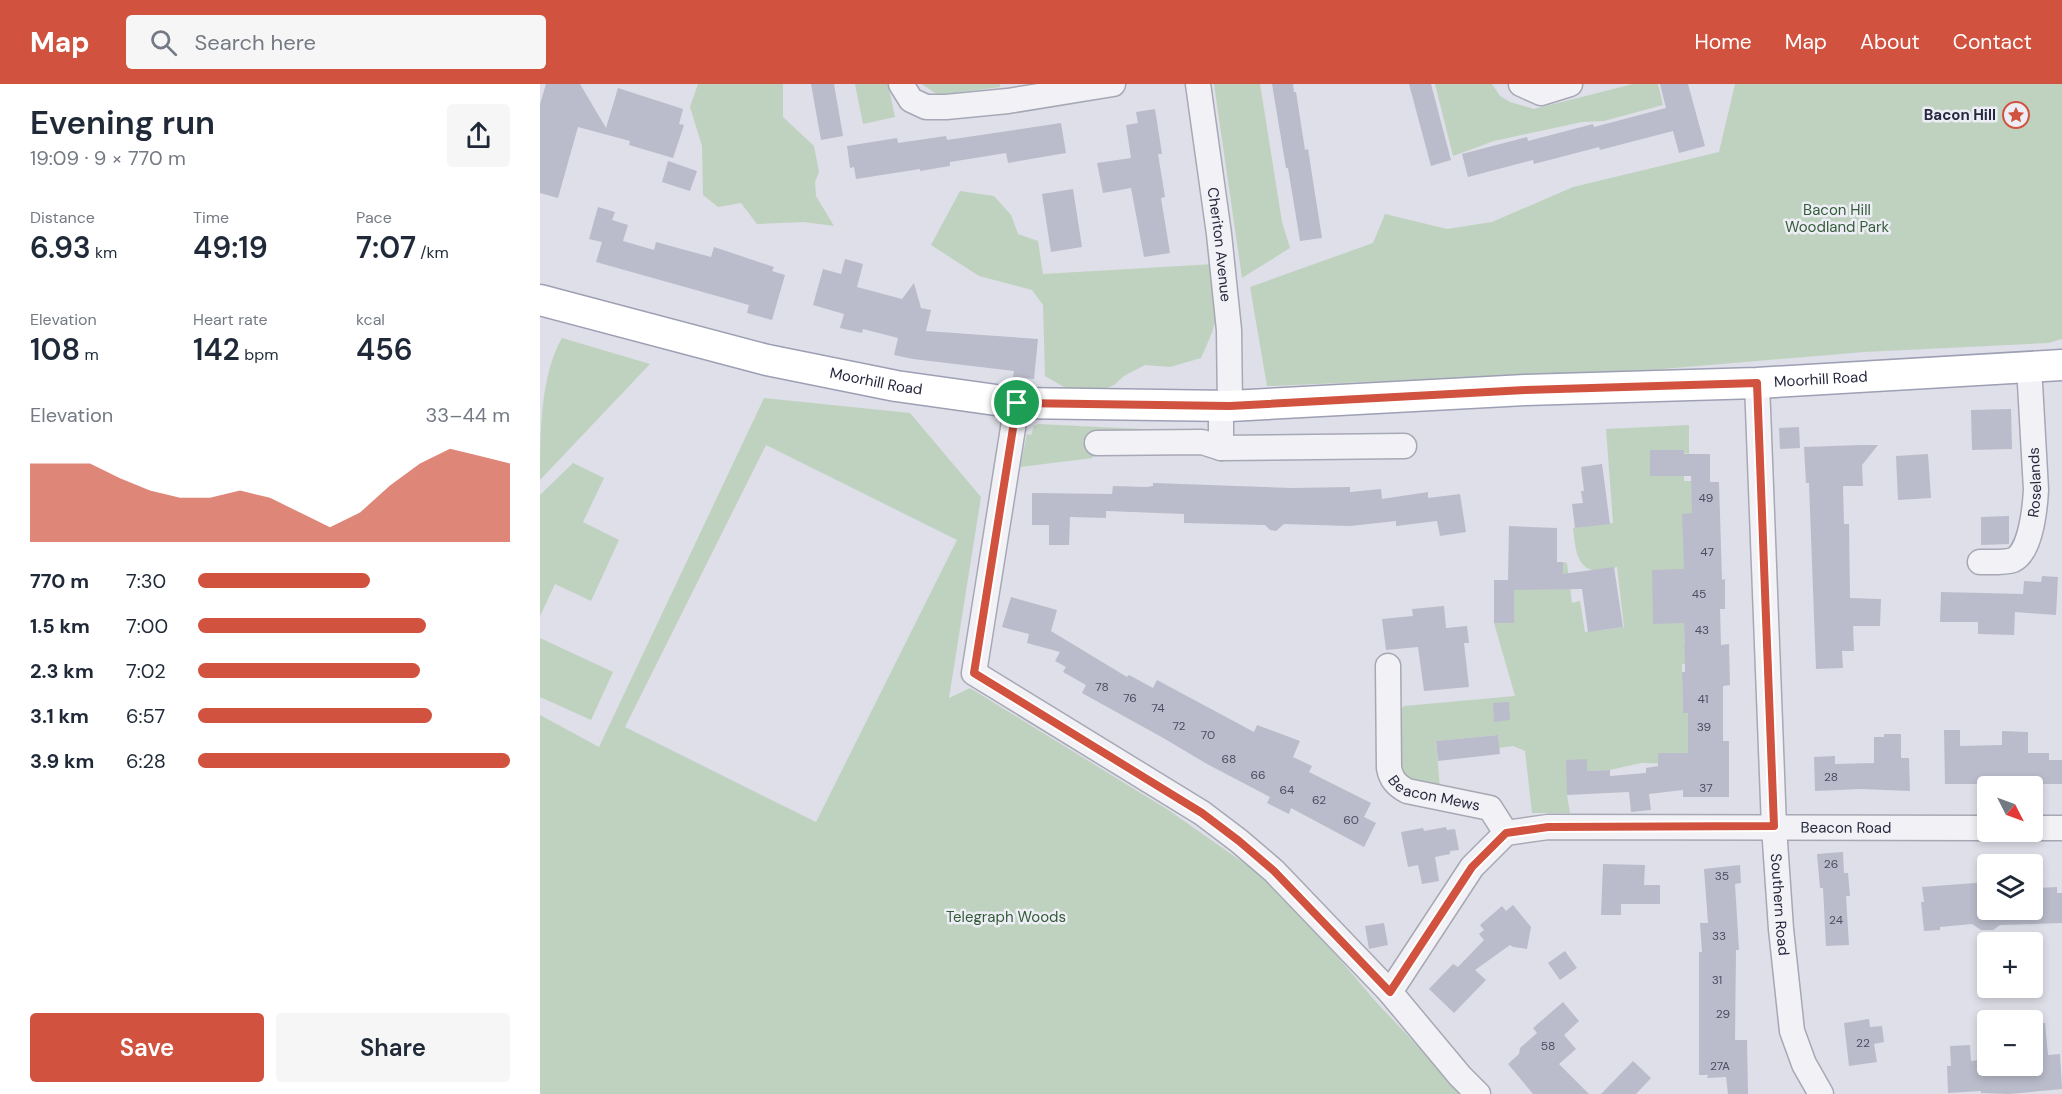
<!DOCTYPE html>
<html lang="en">
<head>
<meta charset="utf-8">
<style>
  :root { --surface:#fff; --page:#f6f6f7; --text:#1f2937; --muted:#747a83; --accent:#d1533f }
  body { margin:0; font-family:"DM Sans",sans-serif; background:var(--page); color:var(--text); height:100vh; display:flex; flex-direction:column; font-size:22px; white-space:nowrap }
  * { box-sizing:border-box; margin:0 }
  p { font-size:20px; color:var(--muted) }
  .icon { flex:none; width:33px; height:33px; fill:none; stroke:currentColor; stroke-width:2; stroke-linecap:round; stroke-linejoin:round }
  .map { position:relative; flex:1; overflow:hidden }
  .sheet { display:flex; flex-direction:column; background:var(--surface); width:540px }
  .sheet>* { flex:none }
  .needle { width:39px; rotate:132deg }
  .buttons { position:absolute; left:1437px; top:692px; display:grid; gap:12px }
  .buttons a { display:grid; place-items:center; width:66px; height:66px; border-radius:6px; background:var(--surface); box-shadow:0 3px 9px #0003; font-size:30px }
  .pin { position:absolute; display:grid; place-items:center; width:51px; height:51px; color:#fff; margin:-26px; border:3px solid #fff; border-radius:50%; box-shadow:0 2px 6px #0007 }
  .round { display:grid; place-items:center; flex:none; width:63px; height:63px; border-radius:6px; background:var(--page) }
  .overview { display:flex; align-items:center; justify-content:space-between; height:102px; padding:0 30px }
  h1 { font-size:33px; font-weight:600; line-height:45px }
  .stats { display:grid; grid-template-columns:repeat(3,1fr); gap:9px; height:102px; padding:6px 30px }
  .stats div { display:grid; align-content:center }
  .stats b { font-size:30px; font-weight:600 }
  .stats small { font-size:16px; font-weight:400 }
  .stats p { font-size:16px }
  .chart { height:168px; padding:12px 30px }
  .chart p { display:flex; justify-content:space-between }
  .chart svg { width:100%; height:108px; margin-top:6px; fill:var(--accent); opacity:.7 }
  .action { display:flex; gap:12px; margin-top:auto; padding:12px 30px }
  .action a { flex:1; height:69px; border-radius:6px; background:var(--accent); color:#fff; font-size:24px; font-weight:600; line-height:69px; text-align:center }
  .action a+a { background:var(--page); color:var(--text) }
  ul { padding:0 30px; list-style:none; font-size:20px }
  li { display:grid; grid-template-columns:96px 72px 1fr; align-items:center; height:45px }
  li i { height:15px; border-radius:8px; background:var(--accent) }
  header { display:flex; align-items:center; gap:36px; box-sizing:border-box; height:84px; padding:0 30px; background:var(--accent); color:#fff }
  header strong { font-size:28px }
  nav { display:flex; gap:33px; margin-inline-start:auto; font-size:21px }
  .search { width:420px; height:54px; background:var(--page); display:flex; align-items:center; gap:15px; box-sizing:border-box; padding:0 21px; border-radius:6px; color:var(--muted); font-size:22px }
  main { display:flex; flex:1; min-height:0 }
  .map>svg:first-child { display:block }
</style>
</head>
<body>
<header>
<strong>Map</strong>
<div class="search"><svg class="icon" aria-label="search" viewBox="0 0 24 24"><circle cx="10" cy="10" r="6"/><path d="M15 15l6 6"/></svg>Search here</div>
<nav><a>Home</a><a>Map</a><a>About</a><a>Contact</a></nav>
</header>
<main>
<section class="sheet">
<div class="overview"><div><h1>Evening run</h1><p>19:09 · 9 × 770 m</p></div><a class="round"><svg class="icon" aria-label="share" viewBox="0 0 24 24"><path d="M12 15V3M7 8l5-5 5 5M5 13v7h14v-7"/></svg></a></div>
<div class="stats">
<div><p>Distance</p><b>6.93<small> km</small></b></div>
<div><p>Time</p><b>49:19</b></div>
<div><p>Pace</p><b>7:07<small> /km</small></b></div>
</div>
<div class="stats">
<div><p>Elevation</p><b>108<small> m</small></b></div>
<div><p>Heart rate</p><b>142<small> bpm</small></b></div>
<div><p>kcal</p><b>456</b></div>
</div>
<div class="chart"><p><span>Elevation</span>33–44 m</p>
<svg viewBox="0 0 160 44" preserveAspectRatio="none"><path d="M0 44V12L10 12L20 12L30 18L40 23L50 26L60 26L70 23L80 26L90 32L100 38L110 32L120 21L130 12L140 6L150 9L160 12V44z"/></svg>
</div>
<ul>
<li><b>770 m</b>7:30<i style="width:55%"></i></li>
<li><b>1.5 km</b>7:00<i style="width:73%"></i></li>
<li><b>2.3 km</b>7:02<i style="width:71%"></i></li>
<li><b>3.1 km</b>6:57<i style="width:75%"></i></li>
<li><b>3.9 km</b>6:28<i style="width:100%"></i></li>
</ul>
<div class="action"><a>Save</a><a>Share</a></div>
</section>
<div class="map">
<svg width="1522" height="1010" viewBox="0 0 1522 1010">
  <rect width="100%" height="100%" fill="#dedfe8"/>
  <!-- green -->
  <g fill="#bfd2bf" fill-rule="evenodd">
    <polygon points="158,0 243,0 243,33 274,62 279,88 275,98 276,112 294,142 264,138 217,140 201,119 178,123 163,111 162,62 150,23"/>
    <polygon points="315,0 348,0 355,33 323,40"/>
    <polygon points="382,0 460,0 460,3 398,11"/>
    <polygon points="674,0 720,0 742,138 750,164 702,194"/>
    <polygon points="895,0 952,0 960,12 970,18 994,25 1093,0 1118,0 1123,21 1064,37 1042,38 954,57 913,72"/>
    <polygon points="1195,0 1522,0 1522,255 1508,259 1324,268 1111,286 727,302 710,203 833,159 845,130 907,145 952,138 1033,103 1179,68"/>
    <path d="M420,107l34,5 17,19 7,19 20,7 5,33 171,-10c6,44 6,54 -13,94l-31,9 -25,-2 -21,11 -10,9 -31,13 -38,-22 -2,-71 -11,-15 -53,-14 -48,-31z"/>
    <path d="M22,254l88,26 -110,116c0,-45 0,-104 22,-142z"/>
    <path d="M224,314l146,15 71,84 -32,201 21,-10 200,123 108,76 99,116 86,91h-923v-379l59,32zM226,361l191,95 -141,282 -191,-95z"/>
    <polygon points="499,340 601,345 662,345 662,346 551,355 553,374 480,383 487,350 491,351 494,342"/>
    <path d="M1149,341v29l-5,-1v-3h-34v26h34v5h8l2,87h-10v74l11,21 -13,1 1,49h5v51l-47,-1 -31,7 -23,1 -1,-12 -19,36 3,18h-38l-7,-62 -12,-5 -14,2 -1,-13 -62,6 4,47c-9,-2 -22,-1 -28,-6 -21,-15 -14,-50 -12,-72l4,-4 111,-10 -21,-73h20v-43l49,9v-27l4,1 5,40 8,-2 5,31 39,-5 -7,-60c-7,1 -17,4 -24,3 -18,-3 -18,-28 -20,-42l40,-5 -7,-94z"/>
    <polygon points="33,379 64,394 43,438 79,456 51,517 15,500 0,532 0,411"/>
    <polygon points="0,554 73,588 51,636 0,613"/>
  </g>
  <!-- building -->
  <g fill="#bbbccb">
    <polygon points="6,0 40,0 66,44 78,4 143,25 139,40 144,41 133,74 89,61 90,57 38,43 18,114 0,109 0,20"/>
    <polygon points="271,0 294,0 303,52 281,56"/>
    <polygon points="732,0 753,0 754,8 756,8 765,66 768,65 782,154 760,157 748,84 746,84"/>
    <polygon points="869,0 891,0 911,76 891,82"/>
    <polygon points="1120,0 1148,0 1165,62 1139,69 1133,47 1060,66 1059,63 994,80 993,76 928,93 922,70 987,53 988,57 1053,40 1054,43 1126,24"/>
    <polygon points="615,25 622,70 618,70 625,113 621,114 630,169 604,173 591,104 563,109 557,79 591,74 586,41 598,39 596,28"/>
    <polygon points="521,39 526,69 468,79 466,69 410,78 410,82 380,87 380,85 316,95 314,83 310,84 307,62 357,54 358,59 406,52 407,56"/>
    <polygon points="128,77 157,87 150,107 122,98"/>
    <polygon points="533,105 542,163 511,168 502,110"/>
    <polygon points="58,123 75,128 72,136 88,141 83,157 114,166 116,158 171,173 174,163 234,183 232,187 245,191 232,236 207,229 209,221 56,178 62,158 49,155"/>
    <polygon points="305,175 323,180 317,203 362,215 374,199 381,224 391,226 386,247 498,255 494,295 473,293 474,287 373,275 354,271 358,254 323,245 322,249 300,244 304,230 273,221 283,185 301,190"/>
    <polygon points="1471,325 1472,365 1432,366 1431,326"/>
    <polygon points="1259,343 1260,364 1240,365 1239,344"/>
    <polygon points="1321,361 1338,361 1322,381 1323,402 1303,402 1304,440 1309,440 1310,514 1341,515 1340,542 1313,542 1314,567 1302,567 1303,584 1276,585 1269,399 1266,399 1264,363"/>
    <polygon points="1110,366 1144,366 1144,370 1170,370 1170,398 1179,398 1182,496 1185,495 1185,525 1180,525 1181,561 1189,560 1190,601 1183,602 1183,657 1189,657 1189,713 1143,713 1143,706 1109,710 1111,726 1091,728 1089,708 1027,711 1026,676 1047,675 1047,687 1070,686 1070,692 1106,689 1106,684 1118,682 1118,669 1148,669 1148,629 1143,629 1142,588 1145,588 1144,539 1113,540 1112,486 1144,485 1142,430 1152,429 1151,392 1110,392"/>
    <polygon points="1388,370 1391,414 1358,416 1356,372"/>
    <polygon points="1062,380 1070,440 1035,444 1032,420 1043,419 1041,407 1044,407 1041,383"/>
    <polygon points="613,399 752,404 810,403 810,408 841,405 842,415 888,408 888,414 920,410 926,448 900,452 897,437 856,442 856,437 810,442 744,440 736,447 730,446 725,441 644,439 644,430 566,427 566,434 530,433 529,461 509,461 509,441 492,441 492,409 572,410 573,402 607,403 613,402"/>
    <polygon points="1469,432 1469,460 1441,461 1441,433"/>
    <polygon points="969,442 1017,444 1017,478 1023,478 1023,490 1074,483 1083,543 1048,548 1042,505 974,506 974,539 954,539 954,496 968,496"/>
    <polygon points="1502,492 1518,493 1516,531 1475,528 1474,551 1438,550 1438,538 1400,538 1401,508 1483,510 1484,497 1501,498"/>
    <polygon points="471,513 517,526 511,547 587,593 589,591 613,604 617,596 714,648 717,641 760,657 753,673 772,682 769,688 831,719 824,733 836,739 824,763 751,724 749,730 727,719 730,713 667,680 625,655 542,609 546,601 523,588 526,583 515,577 520,568 487,559 489,550 462,543"/>
    <polygon points="904,522 906,544 927,542 929,559 924,559 929,603 884,607 878,563 846,566 842,535 873,532 872,525"/>
    <polygon points="969,618 970,636 954,638 953,619"/>
    <polygon points="1404,646 1420,646 1420,662 1462,661 1462,647 1488,648 1488,669 1509,669 1509,676 1522,676 1522,700 1405,700"/>
    <polygon points="1344,650 1361,650 1361,674 1369,674 1370,707 1321,705 1275,707 1274,673 1295,672 1295,680 1334,679 1334,653 1344,653"/>
    <polygon points="958,651 960,670 898,677 896,657"/>
    <polygon points="906,743 907,746 915,745 919,766 910,767 910,770 895,773 899,797 882,800 878,781 868,783 861,748 883,744 884,747"/>
    <polygon points="1303,768 1304,789 1308,789 1310,812 1306,812 1309,861 1286,862 1283,804 1280,804 1277,770"/>
    <polygon points="1063,780 1105,781 1104,801 1120,801 1120,820 1081,820 1081,831 1061,831"/>
    <polygon points="1200,781 1201,799 1195,800 1199,866 1196,866 1195,956 1207,956 1208,1010 1188,1010 1186,993 1167,994 1168,991 1159,991 1159,868 1162,868 1160,839 1168,839 1164,785"/>
    <polygon points="1448,798 1448,825 1498,825 1498,804 1517,803 1517,809 1522,809 1522,839 1460,841 1453,846 1441,846 1432,840 1400,843 1400,846 1384,847 1381,818 1384,818 1382,803"/>
    <polygon points="973,821 991,843 987,865 973,863 970,861 935,886 946,896 914,929 889,905 913,880 918,883 944,856 939,850 944,846 940,841 962,822 966,827"/>
    <polygon points="844,839 848,861 829,865 825,842"/>
    <polygon points="1025,867 1037,884 1020,896 1008,879"/>
    <polygon points="1023,918 1039,937 1024,951 1036,965 1019,980 1049,1010 993,1010 968,980 979,970 980,964 997,949 993,944"/>
    <polygon points="1329,935 1330,943 1342,942 1344,958 1334,960 1337,978 1309,982 1304,939"/>
    <polygon points="1505,939 1508,971 1520,970 1522,1005 1469,1010 1441,1009 1441,1007 1408,1009 1407,982 1411,982 1410,962 1430,961 1431,977 1448,975 1448,981 1453,981 1454,985 1492,981 1492,940"/>
    <polygon points="1093,977 1111,994 1096,1010 1061,1010"/>
  </g>
  <g fill="none" stroke-linecap="round" stroke-linejoin="round">
    <defs>
      <g id="minor">
        <polyline points="361,0 371,16 386,23 406,23 468,17 573,0"/>
        <path id="s1" d="M658,0l21,150 10,96 1,76"/>
        <polyline points="981,0 1001,9 1030,0"/>
        <path id="s2" d="M1217,299l17,444 7,102 11,102 12,33 17,30"/>
        <polyline points="477,319 434,589 662,729 699,757 734,787 850,908 920,992 938,1010"/>
        <polyline points="681,322 681,364"/>
        <polyline points="557,359 662,358 681,364 864,362"/>
        <path id="s3" d="M1440,478c10,0 24,1 33,-2 18,-8 22,-53 23,-70l-7,-124"/>
        <path id="s4" d="M848,582l1,102c2,11 7,17 18,23l83,17 16,25"/>
        <polyline points="1492,744 1522,744"/>
        <path id="s5" d="M850,908l82,-125 34,-34 42,-6 440,1"/>
      </g>
      <g id="major">
        <path id="s6" d="M0,216l227,60 129,26 121,17 213,3 295,-16 232,-7 305,-18"/>
      </g>
    </defs>
    <!-- minor casing -->
    <use href="#minor" stroke="#a7a8b5" stroke-width="27"/>
    <!-- major casing -->
    <use href="#major" stroke="#9d9fb4" stroke-width="33"/>
    <!-- minor -->
    <use href="#minor" stroke="#f1f1f6" stroke-width="24"/>
    <!-- major -->
    <use href="#major" stroke="#fff" stroke-width="30"/>
  </g>
  <g fill="none" stroke-linecap="round" stroke-linejoin="round">
    <defs>
      <polygon id="route" points="1217,299 1234,742 1008,743 966,749 932,783 850,908 734,787 699,757 662,729 434,589 477,319 690,322 985,306"/>
    </defs>
    <!-- route casing -->
    <use href="#route" stroke="#fff" stroke-width="12"/>
    <!-- route -->
    <use href="#route" stroke="#d1533f" stroke-width="8"/>
  </g>
  <!-- icons -->
  <defs>
    <symbol id="sight-ring" viewBox="-11 -11 22 22"><circle r="9.5" fill="#edeef5" stroke="#d1533f" stroke-width="1.5"/><path d="M0-6L1.8-2.2L6-1.7L2.9 1.2L3.7 5.4L0 3.3L-3.7 5.4L-2.9 1.2L-6-1.7L-1.8-2.2Z" fill="#d1533f"/></symbol>
  </defs>
  <g fill-rule="evenodd">
    <use href="#sight-ring" x="1461" y="16" width="30" height="30"/>
  </g>
  <g text-anchor="middle" dominant-baseline="central" stroke-width="5" stroke-linejoin="round" paint-order="stroke">
    <!-- number labels -->
    <g font-size="12" fill="#4c4d62">
      <text x="1166" y="414">49</text>
      <text x="1167" y="468">47</text>
      <text x="1159" y="510">45</text>
      <text x="1162" y="546">43</text>
      <text x="562" y="603">78</text>
      <text x="590" y="614">76</text>
      <text x="1163" y="615">41</text>
      <text x="618" y="624">74</text>
      <text x="639" y="642">72</text>
      <text x="1164" y="643">39</text>
      <text x="668" y="651">70</text>
      <text x="689" y="675">68</text>
      <text x="718" y="691">66</text>
      <text x="1291" y="693">28</text>
      <text x="1166" y="704">37</text>
      <text x="747" y="706">64</text>
      <text x="779" y="716">62</text>
      <text x="811" y="736">60</text>
      <text x="1291" y="780">26</text>
      <text x="1182" y="792">35</text>
      <text x="1296" y="836">24</text>
      <text x="1179" y="852">33</text>
      <text x="1177" y="896">31</text>
      <text x="1183" y="930">29</text>
      <text x="1323" y="959">22</text>
      <text x="1008" y="962">58</text>
      <text x="1180" y="982">27A</text>
    </g>
    <!-- poi labels -->
    <g font-size="15" font-weight="bold" fill="#27283f" stroke="#edeef5" text-anchor="end">
      <text x="1456" y="31">Bacon Hill</text>
    </g>
    <!-- park labels -->
    <g font-size="15" fill="#345b38" stroke="#edeef5">
      <text x="1297" y="126">Bacon Hill<tspan x="1297" dy="17">Woodland Park</tspan></text>
      <text x="466" y="833">Telegraph Woods</text>
    </g>
    <!-- street labels -->
    <g font-size="15" fill="#27283f" stroke="#edeef5">
      <text stroke="none"><textPath href="#s1" startOffset="162">Cheriton Avenue</textPath></text>
      <text stroke="none"><textPath href="#s6" startOffset="1293">Moorhill Road</textPath></text>
      <text stroke="none"><textPath href="#s6" startOffset="346">Moorhill Road</textPath></text>
      <text stroke="none"><textPath href="#s3" startOffset="117">Roselands</textPath></text>
      <text stroke="none"><textPath href="#s4" startOffset="159">Beacon Mews</textPath></text>
      <text stroke="none"><textPath href="#s5" startOffset="538">Beacon Road</textPath></text>
      <text stroke="none"><textPath href="#s2" startOffset="522">Southern Road</textPath></text>
    </g>
  </g>
</svg>
<div class="buttons">
<a><svg class="needle" viewBox="-14 -14 28 28"><path d="M0-13l5 13h-10z" fill="#e53935"/><path d="M0 13l5-13h-10z" fill="#747a83"/></svg></a>
<a><svg class="icon" aria-label="layers" viewBox="0 0 24 24"><path d="M12 4l9 5-9 5-9-5zM3 14l9 5 9-5"/></svg></a>
<a>+</a>
<a>−</a>
</div>
<div class="pin" style="left:477px;top:319px;background:#1e9e55"><svg class="icon" aria-label="arrive" viewBox="0 0 24 24"><path d="M6 21V4h12l-3 4 3 4H6"/></svg></div>
</div>
</main>
</body>
</html>
